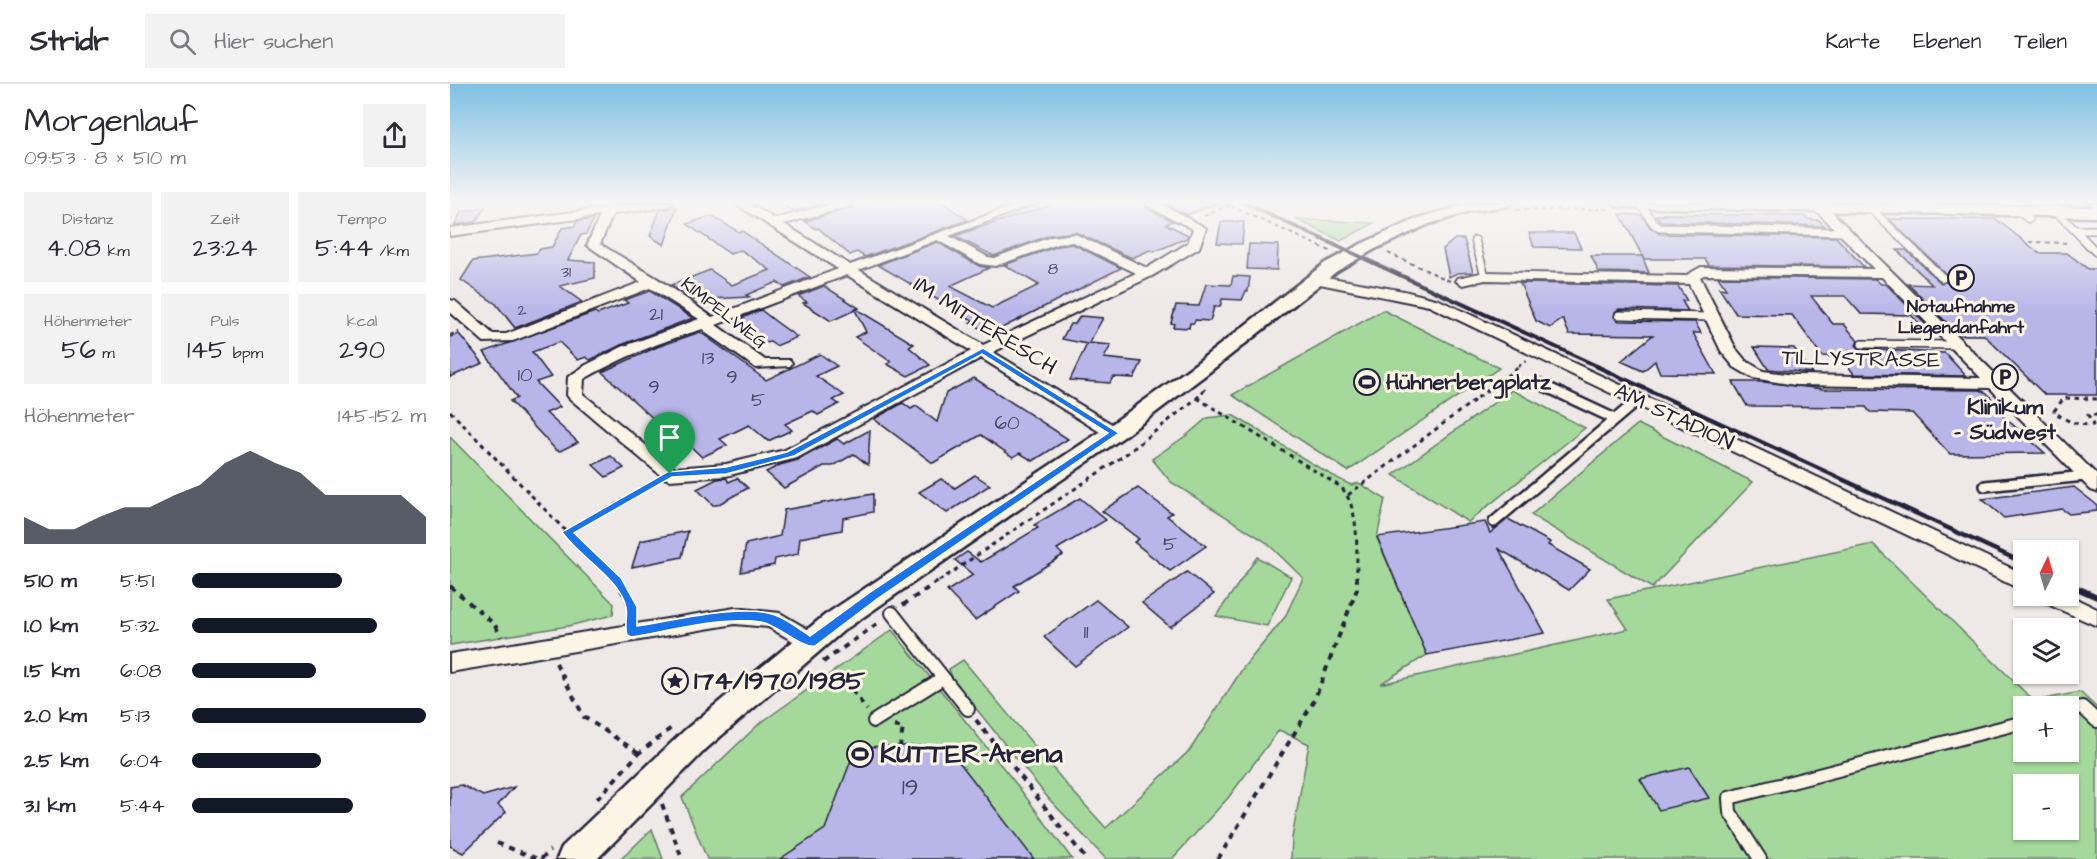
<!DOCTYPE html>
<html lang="de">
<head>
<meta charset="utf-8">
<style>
  :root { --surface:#fff; --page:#f2f2f3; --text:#2b2b33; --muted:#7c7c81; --line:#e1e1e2; --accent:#111827 }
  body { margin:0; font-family:"Architects Daughter",sans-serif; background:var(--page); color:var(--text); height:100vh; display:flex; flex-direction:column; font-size:22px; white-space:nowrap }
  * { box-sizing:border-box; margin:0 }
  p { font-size:20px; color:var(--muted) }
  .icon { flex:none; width:33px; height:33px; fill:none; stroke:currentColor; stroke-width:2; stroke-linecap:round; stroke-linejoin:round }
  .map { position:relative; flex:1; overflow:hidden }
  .details { display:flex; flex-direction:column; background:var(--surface); width:450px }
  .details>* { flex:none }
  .needle { width:39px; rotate:5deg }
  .buttons { position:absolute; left:1563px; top:456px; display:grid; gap:12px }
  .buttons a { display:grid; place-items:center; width:66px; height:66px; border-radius:0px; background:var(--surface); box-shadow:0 2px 4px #0004; font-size:30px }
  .pin { position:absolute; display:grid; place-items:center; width:51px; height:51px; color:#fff; margin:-62px -26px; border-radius:50% 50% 50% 0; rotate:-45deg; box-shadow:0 0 6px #0007 }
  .pin .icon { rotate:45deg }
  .round { display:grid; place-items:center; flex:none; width:63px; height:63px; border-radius:0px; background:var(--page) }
  .summary { display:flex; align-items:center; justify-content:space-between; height:102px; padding:0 24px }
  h1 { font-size:33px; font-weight:600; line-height:45px }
  .figures { display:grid; grid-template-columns:repeat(3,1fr); gap:9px; height:102px; padding:6px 24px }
  .figures div { display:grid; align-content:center; border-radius:0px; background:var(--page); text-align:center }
  .figures b { font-size:26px; font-weight:600 }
  .figures small { font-size:16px; font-weight:400 }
  .figures p { font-size:16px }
  .chart { height:168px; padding:12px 24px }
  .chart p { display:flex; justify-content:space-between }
  .chart svg { width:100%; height:108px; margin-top:6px; fill:var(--accent); opacity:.7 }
  ul { padding:0 24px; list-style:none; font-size:20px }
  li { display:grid; grid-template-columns:96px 72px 1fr; align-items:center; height:45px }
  li i { height:15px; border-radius:8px; background:var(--accent) }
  header { display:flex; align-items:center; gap:36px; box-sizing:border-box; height:84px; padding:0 30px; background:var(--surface); border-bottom:2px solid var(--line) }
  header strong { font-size:28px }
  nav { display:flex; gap:33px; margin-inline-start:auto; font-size:21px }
  .search { width:420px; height:54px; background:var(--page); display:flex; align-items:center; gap:15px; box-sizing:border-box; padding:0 21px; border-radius:0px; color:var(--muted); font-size:22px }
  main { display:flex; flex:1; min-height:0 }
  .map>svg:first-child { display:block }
</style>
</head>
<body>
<header>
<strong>Stridr</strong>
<div class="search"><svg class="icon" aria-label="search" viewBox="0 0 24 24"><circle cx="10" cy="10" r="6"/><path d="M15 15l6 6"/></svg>Hier suchen</div>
<nav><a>Karte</a><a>Ebenen</a><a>Teilen</a></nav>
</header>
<main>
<section class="details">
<div class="summary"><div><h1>Morgenlauf</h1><p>09:53 · 8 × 510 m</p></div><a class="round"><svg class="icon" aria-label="share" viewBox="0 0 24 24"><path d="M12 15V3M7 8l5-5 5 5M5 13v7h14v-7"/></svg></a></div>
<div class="figures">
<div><p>Distanz</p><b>4.08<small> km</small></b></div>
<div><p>Zeit</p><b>23:24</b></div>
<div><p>Tempo</p><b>5:44<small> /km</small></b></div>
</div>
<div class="figures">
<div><p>Höhenmeter</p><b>56<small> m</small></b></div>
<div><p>Puls</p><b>145<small> bpm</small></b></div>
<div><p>kcal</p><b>290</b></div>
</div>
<div class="chart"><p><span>Höhenmeter</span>145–152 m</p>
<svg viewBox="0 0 160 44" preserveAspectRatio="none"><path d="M0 44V33L10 38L20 38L30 33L40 29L50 29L60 24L70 20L80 11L90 6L100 11L110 15L120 24L130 24L140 24L150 24L160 33V44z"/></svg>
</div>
<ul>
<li><b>510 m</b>5:51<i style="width:64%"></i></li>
<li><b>1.0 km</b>5:32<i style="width:79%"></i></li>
<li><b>1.5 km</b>6:08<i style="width:53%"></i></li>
<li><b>2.0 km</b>5:13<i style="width:100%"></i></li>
<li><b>2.5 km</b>6:04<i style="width:55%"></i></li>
<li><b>3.1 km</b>5:44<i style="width:69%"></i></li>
</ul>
</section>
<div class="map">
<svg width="1647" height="775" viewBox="0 0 1647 775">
  <rect width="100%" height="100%" fill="#eee8e6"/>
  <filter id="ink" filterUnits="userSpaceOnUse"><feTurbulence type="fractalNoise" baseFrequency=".0167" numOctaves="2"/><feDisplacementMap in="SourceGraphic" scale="12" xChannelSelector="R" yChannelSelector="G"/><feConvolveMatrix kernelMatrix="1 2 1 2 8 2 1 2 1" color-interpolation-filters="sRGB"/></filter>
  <g filter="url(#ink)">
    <!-- green -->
    <g fill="#a5d99b" stroke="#647e6b" stroke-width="1.5" fill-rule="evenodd">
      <polygon points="845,135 924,139 891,157"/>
      <polygon points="933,226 1049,284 898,387 782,311"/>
      <polygon points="1062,306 1135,344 1018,438 943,391"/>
      <path d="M782,331c40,22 78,50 119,70l8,-2 26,16 -8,39 50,117 -47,29 248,-55 -20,-30 265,-55 161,157 46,-9 17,16v151h-806l1,-21 17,-94 -30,-14 -51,68 -56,61h-66l-57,-60 -96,-119 -4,-11 14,-9 103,124 40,44 84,-78 53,-82 42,-51 18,-39 -37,-36 -95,-60 -19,-23 35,-24 20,-17zM1574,622h44v46h-44zM1574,700h44v46h-44z"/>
      <polygon points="1188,340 1303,398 1202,504 1081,431"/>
      <polygon points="0,353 164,520 163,531 118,542 0,561"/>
      <polygon points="807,473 841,493 817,542 766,532"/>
      <polygon points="442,546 567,701 622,775 257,775 232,713 309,640"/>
      <polygon points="202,745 213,775 171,775"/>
    </g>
    <!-- building -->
    <g fill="#b8b6e8" stroke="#22223b" stroke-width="1.5">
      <polygon points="330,119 378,119 343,128"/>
      <polygon points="405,119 493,119 518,136 415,173 407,168 400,171 368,144 366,145 355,137 402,124"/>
      <polygon points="606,119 694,119 697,124 723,137 716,140 738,151 737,154 704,168 700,166 682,174 625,148 600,151 544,172 504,152"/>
      <polygon points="714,119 768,119 737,131"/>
      <polygon points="227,123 214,161 200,152 210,126"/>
      <polygon points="35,124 25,138 5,141 11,128"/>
      <polygon points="1170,130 1191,131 1200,143 1210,150 1386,153 1414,183 1259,181 1255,175 1194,175"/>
      <polygon points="1214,130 1355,132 1358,135 1369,136 1375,142 1212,138 1205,131 1215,131"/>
      <polygon points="261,132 289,148 292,147 360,193 334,203 327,198 296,211 300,213 241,216 221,201 260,186 282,201 320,186 291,166 280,170 237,140"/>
      <polygon points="144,135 136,150 131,151 118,176 145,178 145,194 110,202 132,218 65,244 46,220 11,196 23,177 87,169 90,165 102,163 112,144 125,142 126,138"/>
      <polygon points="1439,135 1546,135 1589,169 1617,169 1638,185 1647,185 1647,311 1595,311 1534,251 1509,251 1458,200 1482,201 1447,166 1456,166 1491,199 1497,198 1498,192"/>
      <polygon points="771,138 794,138 792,160 767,159"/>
      <polygon points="1079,149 1124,149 1131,164 1084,163"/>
      <polygon points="1005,155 1014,155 1023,188 1007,189 999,193 993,165"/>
      <polygon points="487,158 529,182 539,184 500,202 542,224 589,201 554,181 609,162 623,160 671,184 540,250 520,239 524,237 428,181"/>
      <polygon points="799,160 828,161 827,186 797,185"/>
      <polygon points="1141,172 1192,172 1199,189 1149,188"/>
      <polygon points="783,192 800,193 798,207 796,207 792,216 772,215 770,223 764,223 760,237 745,236 744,239 740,239 739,244 723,243 724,240 721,239 726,221 749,222 756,200 781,201"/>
      <polygon points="1268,193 1425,195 1431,200 1436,200 1485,250 1479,250 1461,231 1411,230 1395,212 1361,212 1383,240 1394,240 1408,257 1406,261 1410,265 1495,269 1516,292 1404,290 1391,273 1372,272 1342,231 1286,230 1269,204 1276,205"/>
      <polygon points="1070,199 1228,202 1237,217 1232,217 1238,227 1169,225 1165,228 1164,233 1169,237 1245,238 1251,249 1243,249 1266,290 1210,289 1205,277 1193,287 1171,277 1203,251 1119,250 1113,235 1100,244 1086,237"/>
      <polygon points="374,202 409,224 406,225 464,260 459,263 480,281 458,292 437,280 441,278 405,253 416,248 405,226 381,237 353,219 357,218 348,212"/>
      <polygon points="200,207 243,234 171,261 140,276 136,273 128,276 109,258 82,268 101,293 86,298 110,323 96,329 128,358 110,367 106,366 60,317 67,314 34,268 145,228 148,230 178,219 174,216"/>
      <polygon points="311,226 325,237 347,253 326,262 320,258 316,259 285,237"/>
      <polygon points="630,232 653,234 639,259 661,261 654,274 692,278 684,294 663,293 660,299 620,296 637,260 612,255 620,240 625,240"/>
      <polygon points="250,248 316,296 370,270 387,282 366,292 394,311 383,316 389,320 368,331 363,327 335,340 342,346 318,357 299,341 270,355 277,361 252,373 212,336 207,338 152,288 207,263"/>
      <polygon points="9,250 33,279 0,293 0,253"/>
      <polygon points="1304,263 1344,264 1362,289 1318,285"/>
      <polygon points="524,294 618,355 583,377 570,369 563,373 531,351 483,379 424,335 453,319 461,325 466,322 487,338 496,309"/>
      <polygon points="1283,298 1314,298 1373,305 1530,306 1537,309 1552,326 1546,326 1595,369 1500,370 1462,329 1420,328 1416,323 1297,322"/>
      <polygon points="420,346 418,381 404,370 383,382 374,382 334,404 316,388 330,381 348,376 387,355 394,360"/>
      <polygon points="161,372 174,384 156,393 143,381"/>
      <polygon points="525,391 540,401 497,429 469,408 491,395 505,404"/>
      <polygon points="276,394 279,398 287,394 298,404 267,421 263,421 247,405 267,395"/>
      <polygon points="1624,403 1647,421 1647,427 1619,430 1612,425 1554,434 1532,415"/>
      <polygon points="688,404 722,429 717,432 756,462 720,487 684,458 689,455 652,427"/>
      <polygon points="423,410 423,428 393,434 392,446 350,454 348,470 325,475 324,481 291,488 296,460 330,452 334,426"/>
      <polygon points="630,414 656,436 607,465 613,471 564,502 569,507 525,536 497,507 523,491 505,476 517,468 531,478 588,444 584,441"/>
      <polygon points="1058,435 1100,458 1098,461 1140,485 1119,506 1049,465 1095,549 977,571 927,453 1035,438 1040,449"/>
      <polygon points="238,447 232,473 182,483 190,457"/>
      <polygon points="737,488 764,510 720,543 692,519"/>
      <polygon points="646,516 678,543 625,582 594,553"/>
      <polygon points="496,661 584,775 330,775 375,745 406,663"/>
      <polygon points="1239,683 1259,714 1209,726 1190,695"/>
      <polygon points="12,701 33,712 64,703 48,721 56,728 13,769 0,762 0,703"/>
    </g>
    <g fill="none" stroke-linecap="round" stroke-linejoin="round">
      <defs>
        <g id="service-far2">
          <polyline points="1190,119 1204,140 1210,144 1394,148"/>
          <polyline points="1421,125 1493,194"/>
          <polyline points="1569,128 1579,135"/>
          <polyline points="1607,128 1646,168"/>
          <polyline points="1626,146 1647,146"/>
          <polyline points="1025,156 1035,192"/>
          <polyline points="1169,231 1261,233"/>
          <polyline points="1412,260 1506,261"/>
        </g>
        <g id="service-far1">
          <polyline points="1088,299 1165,335"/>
          <polyline points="1535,402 1635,392"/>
          <polyline points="1044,438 1188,316"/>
        </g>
        <g id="service">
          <polyline points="442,529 518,625"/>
          <polyline points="1618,626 1632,623 1647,637"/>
          <polyline points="424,637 493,594"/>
          <polyline points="1310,775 1280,728 1279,714 1574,638"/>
        </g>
        <g id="minor">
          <path d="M156,119h12l-1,3 26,-3h30l-6,4 -54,7 -13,30 58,35 54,38 126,-48 -104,-66h14l27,16 60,-16h18l-2,3 -67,18 66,41 171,-62h16l-88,33 39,21 6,1 57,-21 24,-3 72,34 41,-25 5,-14 -45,-23 -2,-3h14l46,25 -7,20 -47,28 -159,76 127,77 3,4 -3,4h-12l-127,-79 -184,100 -71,18 -56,4 -6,-2 -95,-80 -2,-3 1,-18 18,-12 36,-18 77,-28 -49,-31 -137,53 -29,1 -34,-30v-12l5,1 38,33h13l135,-52 -54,-37 13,-29 -150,20v-8l154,-20zM487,156l43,24 15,2 63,-22 15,-2 63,31 -153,72 -124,-75zM397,191l124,76 -186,99 -59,14 -52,4 -91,-74 1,-15c37,-21 77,-38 119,-50l3,4 50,35 34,-2 2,-3 -2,-3h-25l-49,-35z"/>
          <path d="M1354,119h14l12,7 267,265v17l-6,-2 -101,-102 -195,-3 -42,-7 -19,-11 -13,-16 -32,-67 -204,-4 -22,5 -7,-4 2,-3 27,-6 200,4 16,-9 173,2 -52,-53zM1254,191l178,2 99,101 -186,-3 -32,-4 -17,-10 -10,-12 -36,-72z"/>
          <polygon points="1638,119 1647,119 1647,125"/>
          <polygon points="865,191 954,207 989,216 1574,490 1574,507 979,222 860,198 858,195 860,192"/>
          <polygon points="1618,511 1647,525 1647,542 1593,518 1590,512"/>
          <polygon points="285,524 330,529 369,552 372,558 369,564 361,567 318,543 285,540 0,588 0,570"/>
        </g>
        <g id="tertiary">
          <polygon points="1021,119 1060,119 1058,122 1023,127 979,140 925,165 887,187 758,289 672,354 393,547 257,664 147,775 107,775 112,763 235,646 375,531 656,344 744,281 875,179 913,159 969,134"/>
          <polygon points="1164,119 1388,119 1647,123 1647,133 1171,123 1166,122"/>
        </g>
      </defs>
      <!-- service-far2 casing -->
      <use href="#service-far2" stroke="#22223b" stroke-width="10"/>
      <!-- service-far1 casing -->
      <use href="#service-far1" stroke="#22223b" stroke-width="14"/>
      <!-- service casing -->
      <use href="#service" stroke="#22223b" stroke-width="16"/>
      <!-- minor casing -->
      <use href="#minor" stroke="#22223b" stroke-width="4"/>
      <!-- tertiary casing -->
      <use href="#tertiary" stroke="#22223b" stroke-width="5"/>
      <!-- path-far2 -->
      <g stroke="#22223b" stroke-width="2" stroke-dasharray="4 4" stroke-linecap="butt">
        <polyline points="774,119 880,167"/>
        <polyline points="1066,126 1159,125"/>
        <polyline points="754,132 780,121"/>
        <polyline points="1580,158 1619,159"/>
        <polyline points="938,169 1000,197"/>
        <polyline points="0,251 9,248"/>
        <polyline points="1068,283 1076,277"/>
      </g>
      <!-- path-far1 -->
      <g stroke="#22223b" stroke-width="3" stroke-dasharray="4.5 4.5" stroke-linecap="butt">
        <path d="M747,314l144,89c20,23 15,65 16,94"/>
        <path d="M1647,315l-33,-1 -10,13c12,11 23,14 39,14l-5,-10h9"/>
        <polyline points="0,327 134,466 167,497"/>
        <polyline points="898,411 1070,282"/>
        <polyline points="117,448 206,398"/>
        <polyline points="489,497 679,368 747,314 757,303"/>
      </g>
      <!-- path -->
      <g stroke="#22223b" stroke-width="4" stroke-dasharray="6 6" stroke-linecap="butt">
        <polyline points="165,495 181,523 181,532"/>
        <polyline points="0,502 45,541 51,553"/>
        <polyline points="453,521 491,495"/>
        <polyline points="373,578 431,537"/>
        <polyline points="106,579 134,633 189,669"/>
        <polyline points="402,606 417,626"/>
        <polyline points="526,636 636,775"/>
        <polyline points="444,642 453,644 450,662"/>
        <polyline points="147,715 189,669 225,641"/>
        <polyline points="212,720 232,775"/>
        <polyline points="47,759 88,775"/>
        <polyline points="91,775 100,766"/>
        <polyline points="768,775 864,617 907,505 907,495"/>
      </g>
      <!-- service-far2 -->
      <use href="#service-far2" stroke="#fcf5e5" stroke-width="7"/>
      <!-- service-far1 -->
      <use href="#service-far1" stroke="#fcf5e5" stroke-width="9"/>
      <!-- service -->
      <use href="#service" stroke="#fcf5e5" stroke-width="12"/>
      <!-- minor -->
      <use href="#minor" fill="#fcf5e5" fill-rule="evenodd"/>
      <!-- tertiary -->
      <use href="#tertiary" fill="#fcf5e5" fill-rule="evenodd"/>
      <!-- rail-far2 -->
      <polyline stroke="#22223b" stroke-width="4" points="794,119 1149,283"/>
      <!-- rail-far1 -->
      <polyline stroke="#22223b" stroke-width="4.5" points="1146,282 1574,479"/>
      <!-- rail -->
      <polyline stroke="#22223b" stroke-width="6" points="1618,500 1647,513"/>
    </g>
  </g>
  <!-- sky -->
  <linearGradient id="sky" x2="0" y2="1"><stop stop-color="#7fc0e4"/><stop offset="0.52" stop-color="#f7f5f4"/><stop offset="1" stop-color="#f7f5f4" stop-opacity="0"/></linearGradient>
  <rect width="1647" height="227" fill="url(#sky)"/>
  <!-- route -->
  <path fill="#1a73e8" stroke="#fff" stroke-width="1.5" fill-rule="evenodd" d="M533,264l136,85 -242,166 -62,47c-13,3 -38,-22 -54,-24 -37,-6 -92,9 -130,15l-4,-2c-3,-9 1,-19 -1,-28 -7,-29 -47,-50 -64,-75l105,-60 59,-5 61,-15zM532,270l126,79 -239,160 -59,43c-11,-7 -23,-17 -35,-21 -33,-12 -102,6 -138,11v-19l-16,-29 -47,-45 98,-56 54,-3 68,-18z"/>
  <!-- icons -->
  <defs>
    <symbol id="parking-ring" viewBox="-11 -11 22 22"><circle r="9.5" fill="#fcf5e5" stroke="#22223b" stroke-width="1.5"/><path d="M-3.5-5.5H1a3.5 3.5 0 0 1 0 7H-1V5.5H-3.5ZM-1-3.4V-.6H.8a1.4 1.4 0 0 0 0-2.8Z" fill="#22223b"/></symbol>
    <symbol id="stadium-ring" viewBox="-11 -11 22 22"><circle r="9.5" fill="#fcf5e5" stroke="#22223b" stroke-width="1.5"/><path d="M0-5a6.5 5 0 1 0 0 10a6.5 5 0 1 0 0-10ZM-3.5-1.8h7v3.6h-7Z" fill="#22223b"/></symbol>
    <symbol id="sight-ring" viewBox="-11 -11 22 22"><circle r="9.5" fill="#fcf5e5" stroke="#22223b" stroke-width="1.5"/><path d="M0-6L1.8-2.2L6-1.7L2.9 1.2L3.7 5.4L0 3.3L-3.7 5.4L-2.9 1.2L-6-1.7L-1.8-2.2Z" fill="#22223b"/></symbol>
  </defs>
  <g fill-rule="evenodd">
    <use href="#parking-ring" x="1496" y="179" width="30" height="30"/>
    <use href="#parking-ring" x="1540" y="278" width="30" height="30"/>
    <use href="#stadium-ring" x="902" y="283" width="30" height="30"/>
    <use href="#sight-ring" x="210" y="582" width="30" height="30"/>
    <use href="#stadium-ring" x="395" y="655" width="30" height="30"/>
  </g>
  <g text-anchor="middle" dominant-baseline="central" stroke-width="6" stroke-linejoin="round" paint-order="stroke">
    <!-- far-number labels -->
    <g font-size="16" fill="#484766">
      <text x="603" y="185">8</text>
      <text x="116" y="188">31</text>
      <text x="72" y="226">2</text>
    </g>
    <!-- far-poi labels -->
    <g font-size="18" font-weight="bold" fill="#22223b" stroke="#fcf5e5">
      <text x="1511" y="222">Notaufnahme<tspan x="1511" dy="21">Liegendanfahrt</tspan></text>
    </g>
    <!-- far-street labels -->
    <g font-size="18" fill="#22223b" stroke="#fcf5e5">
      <text transform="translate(274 229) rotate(38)">KIMPELWEG</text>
    </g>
    <!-- number labels -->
    <g font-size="20" fill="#484766">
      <text x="206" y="230">21</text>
      <text x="258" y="274">13</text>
      <text x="75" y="291">10</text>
      <text x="282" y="293">9</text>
      <text x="204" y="303">9</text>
      <text x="308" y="316">5</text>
      <text x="557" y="339">60</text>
      <text x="720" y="460">5</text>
      <text x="636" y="548">11</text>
    </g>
    <!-- street labels -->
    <g font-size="22" fill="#22223b" stroke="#fcf5e5">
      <text transform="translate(535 242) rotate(32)">IM MITTERESCH</text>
      <text transform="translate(1411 275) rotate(1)">TILLYSTRASSE</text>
      <text transform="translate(1224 333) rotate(25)">AM STADION</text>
    </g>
    <!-- poi labels -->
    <g font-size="22" font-weight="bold" fill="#22223b" stroke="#fcf5e5" text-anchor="start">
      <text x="936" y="298">Hühnerbergplatz</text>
      <text x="1555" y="323" text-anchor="middle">Klinikum<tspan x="1555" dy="25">- Südwest</tspan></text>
    </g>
    <!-- near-number labels -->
    <g font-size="24" fill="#484766">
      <text x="460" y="704">19</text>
    </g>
    <!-- near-poi labels -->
    <g font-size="27" font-weight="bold" fill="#22223b" stroke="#fcf5e5" text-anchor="start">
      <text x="244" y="597">174/1970/1985</text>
      <text x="430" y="670">KUTTER-Arena</text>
    </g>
  </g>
</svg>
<div class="buttons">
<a><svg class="needle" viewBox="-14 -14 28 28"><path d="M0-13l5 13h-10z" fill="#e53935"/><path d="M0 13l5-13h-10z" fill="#7c7c81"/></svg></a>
<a><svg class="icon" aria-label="layers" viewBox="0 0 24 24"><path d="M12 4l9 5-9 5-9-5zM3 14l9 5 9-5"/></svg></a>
<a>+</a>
<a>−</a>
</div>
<div class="pin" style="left:220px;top:390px;background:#1e9e55"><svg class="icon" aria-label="arrive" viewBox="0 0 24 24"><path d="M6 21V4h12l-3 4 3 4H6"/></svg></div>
</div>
</main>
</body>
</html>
